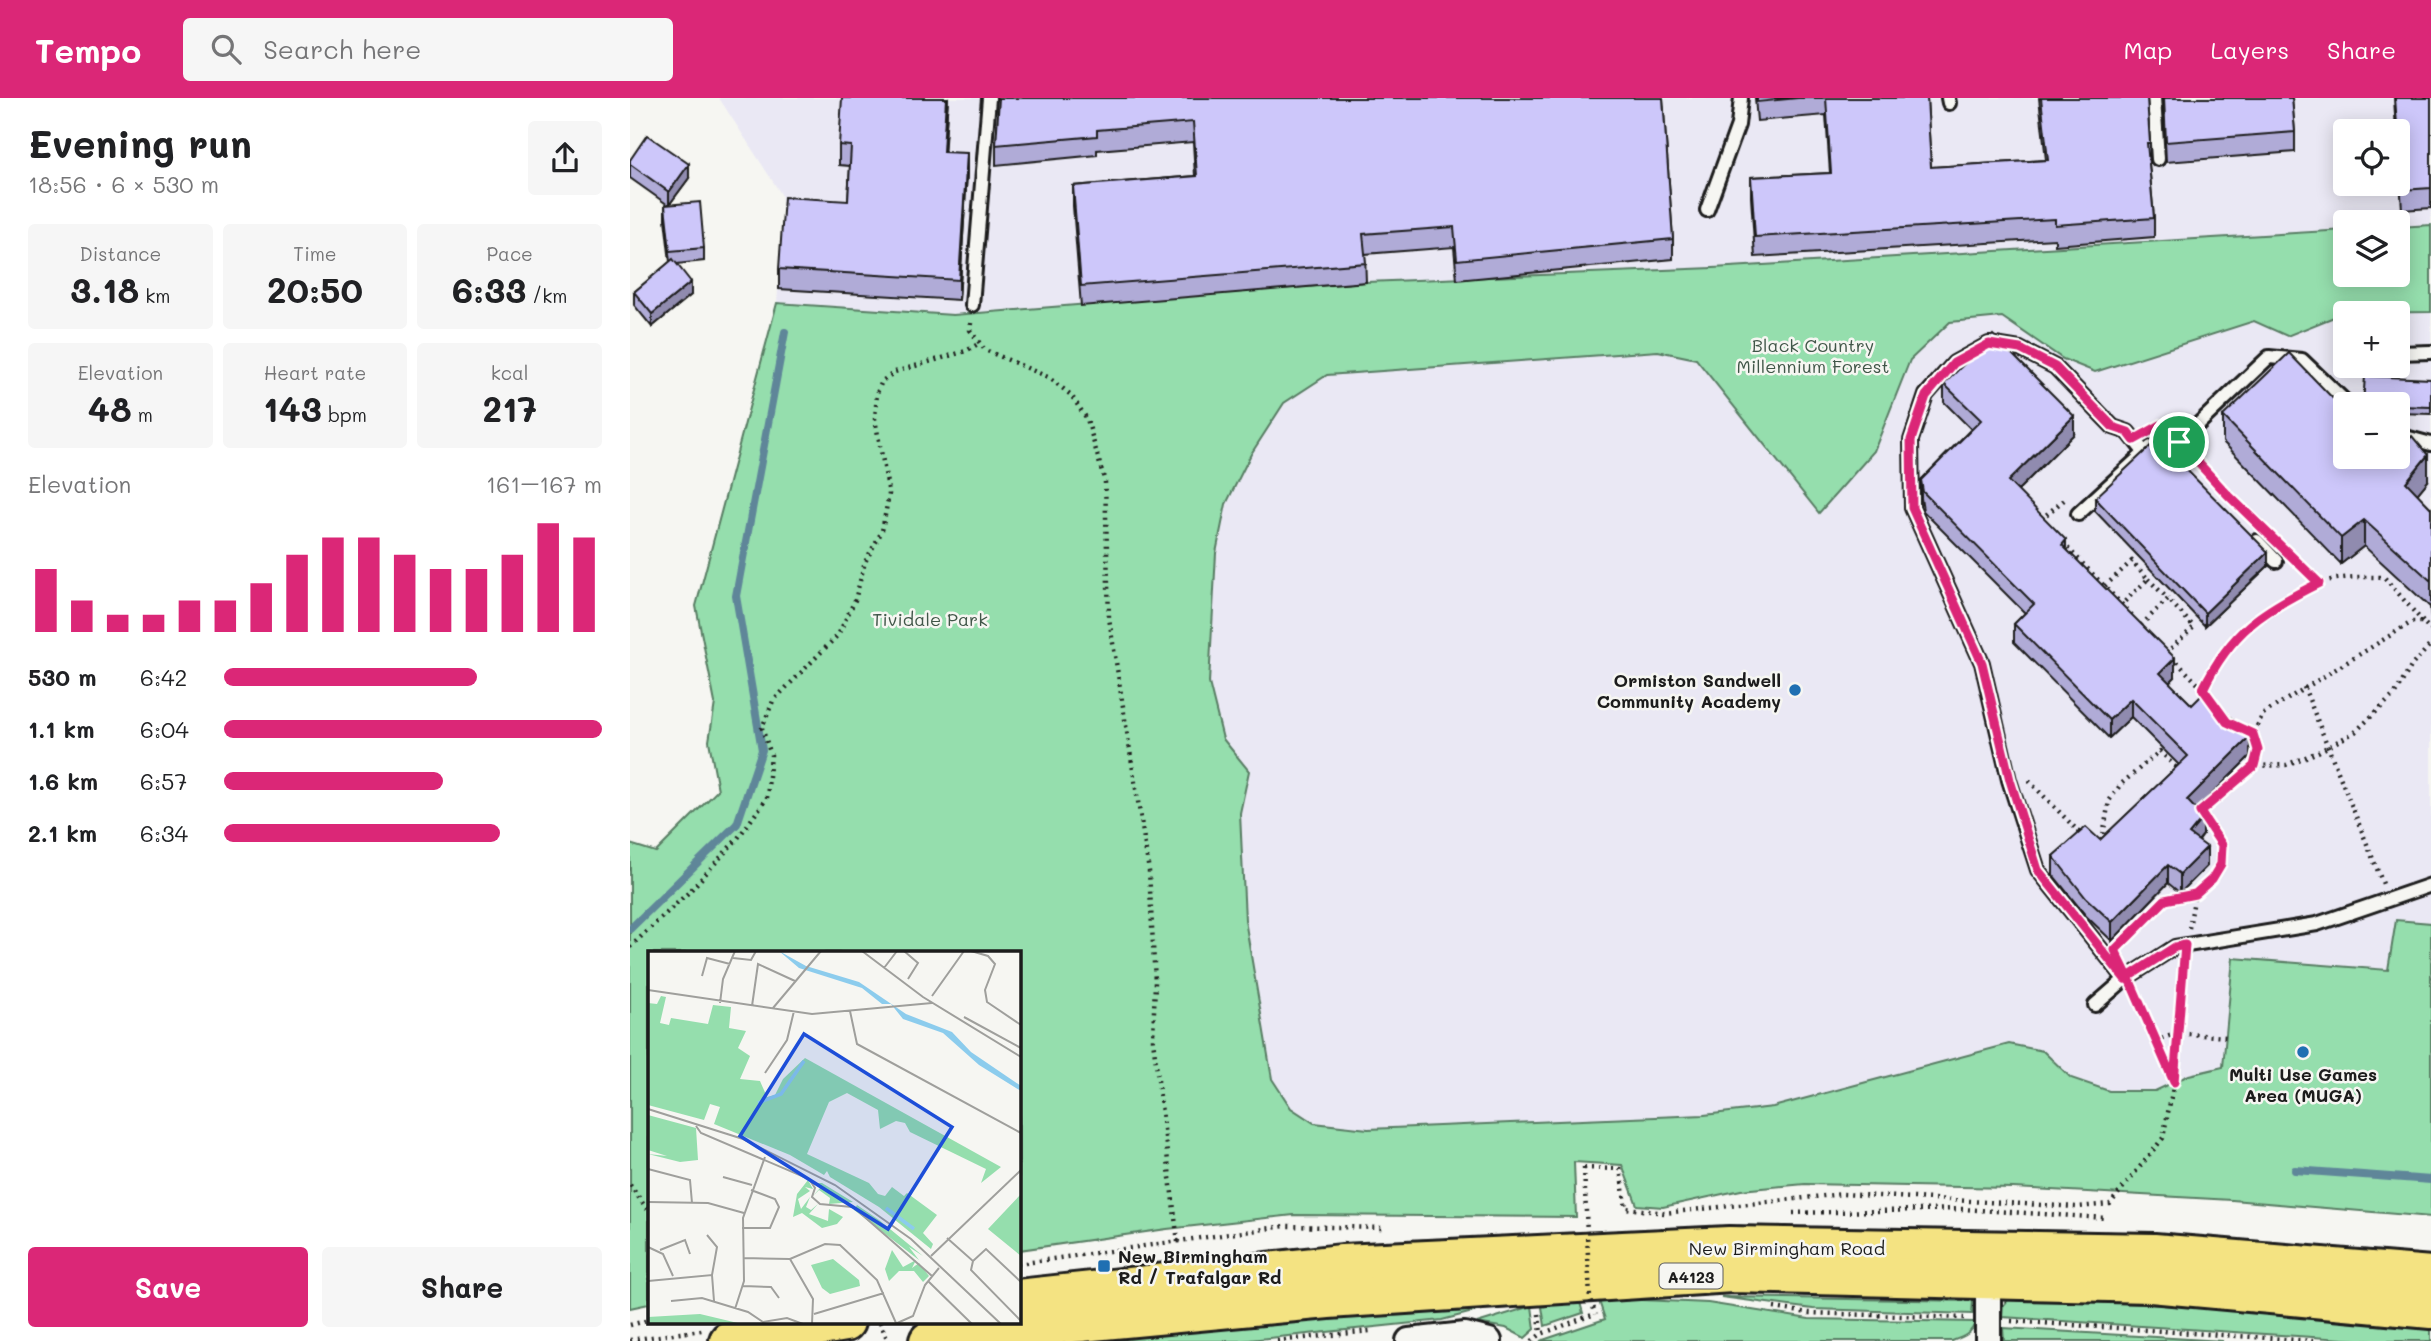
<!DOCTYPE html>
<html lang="en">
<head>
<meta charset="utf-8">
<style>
  :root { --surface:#fff; --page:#f6f6f6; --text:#202124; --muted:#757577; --accent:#db2777 }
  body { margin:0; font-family:Mali,sans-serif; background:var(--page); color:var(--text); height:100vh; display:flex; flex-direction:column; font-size:26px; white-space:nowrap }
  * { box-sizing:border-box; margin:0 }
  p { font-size:23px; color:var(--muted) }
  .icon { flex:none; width:38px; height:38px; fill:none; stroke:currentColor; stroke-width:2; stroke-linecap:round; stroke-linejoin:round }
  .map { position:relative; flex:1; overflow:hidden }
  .drawer { display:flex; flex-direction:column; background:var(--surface); width:630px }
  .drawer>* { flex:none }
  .controls { position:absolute; left:1703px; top:21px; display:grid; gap:14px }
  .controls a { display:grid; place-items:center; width:77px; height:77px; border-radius:7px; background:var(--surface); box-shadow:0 4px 18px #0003; font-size:35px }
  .pin { position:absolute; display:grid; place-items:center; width:60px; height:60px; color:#fff; margin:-30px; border:4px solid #fff; border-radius:50%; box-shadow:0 2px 7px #0007 }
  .round { display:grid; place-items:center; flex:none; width:74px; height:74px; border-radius:7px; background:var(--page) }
  .headline { display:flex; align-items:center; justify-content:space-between; height:119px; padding:0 28px }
  h1 { font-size:38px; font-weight:700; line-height:52px }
  .metrics { display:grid; grid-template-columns:repeat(3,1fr); gap:10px; height:119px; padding:7px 28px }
  .metrics div { display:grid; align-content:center; border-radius:7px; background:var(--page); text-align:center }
  .metrics b { font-size:35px; font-weight:700 }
  .metrics small { font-size:19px; font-weight:400 }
  .metrics p { font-size:19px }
  .chart { height:196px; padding:14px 28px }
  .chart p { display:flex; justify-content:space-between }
  .chart svg { width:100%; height:126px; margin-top:7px; stroke:var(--accent); stroke-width:6 }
  .primary-button { display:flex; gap:14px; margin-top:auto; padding:14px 28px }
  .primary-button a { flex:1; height:80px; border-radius:7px; background:var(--accent); color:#fff; font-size:28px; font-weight:700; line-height:80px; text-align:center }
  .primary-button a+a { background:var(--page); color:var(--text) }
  ul { padding:0 28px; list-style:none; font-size:23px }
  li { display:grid; grid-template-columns:112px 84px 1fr; align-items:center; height:52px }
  li i { height:18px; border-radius:9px; background:var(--accent) }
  header { display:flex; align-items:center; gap:42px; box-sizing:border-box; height:98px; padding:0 35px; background:var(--accent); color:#fff }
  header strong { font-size:33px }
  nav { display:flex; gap:38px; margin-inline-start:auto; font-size:24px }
  .search { width:490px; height:63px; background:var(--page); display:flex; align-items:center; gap:18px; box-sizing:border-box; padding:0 24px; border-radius:7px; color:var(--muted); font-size:26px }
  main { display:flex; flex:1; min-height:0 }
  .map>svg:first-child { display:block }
</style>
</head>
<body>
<header>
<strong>Tempo</strong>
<div class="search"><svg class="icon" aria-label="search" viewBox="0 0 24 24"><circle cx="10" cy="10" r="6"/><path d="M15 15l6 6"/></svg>Search here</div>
<nav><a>Map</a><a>Layers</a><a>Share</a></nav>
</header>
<main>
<section class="drawer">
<div class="headline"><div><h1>Evening run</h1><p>18:56 · 6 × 530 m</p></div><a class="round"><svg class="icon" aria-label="share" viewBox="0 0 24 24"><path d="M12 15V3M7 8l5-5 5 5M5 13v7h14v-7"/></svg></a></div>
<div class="metrics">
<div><p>Distance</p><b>3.18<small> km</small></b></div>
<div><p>Time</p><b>20:50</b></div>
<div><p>Pace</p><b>6:33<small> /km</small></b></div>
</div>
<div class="metrics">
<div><p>Elevation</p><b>48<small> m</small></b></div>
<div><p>Heart rate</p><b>143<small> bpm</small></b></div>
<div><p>kcal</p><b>217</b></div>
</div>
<div class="chart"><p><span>Elevation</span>161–167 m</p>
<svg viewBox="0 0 160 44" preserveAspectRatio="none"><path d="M5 44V22M15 44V33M25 44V38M35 44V38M45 44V33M55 44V33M65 44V27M75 44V17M85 44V11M95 44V11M105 44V17M115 44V22M125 44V22M135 44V17M145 44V6M155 44V11"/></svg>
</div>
<ul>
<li><b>530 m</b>6:42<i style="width:67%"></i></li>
<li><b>1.1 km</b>6:04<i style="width:100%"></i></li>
<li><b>1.6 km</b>6:57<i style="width:58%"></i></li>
<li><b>2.1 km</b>6:34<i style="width:73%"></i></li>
</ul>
<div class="primary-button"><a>Save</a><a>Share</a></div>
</section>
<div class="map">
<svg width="1801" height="1243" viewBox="0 0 1801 1243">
  <rect width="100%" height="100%" fill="#f6f6f2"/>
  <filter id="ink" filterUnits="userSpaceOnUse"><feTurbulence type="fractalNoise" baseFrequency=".0143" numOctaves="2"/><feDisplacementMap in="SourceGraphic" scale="14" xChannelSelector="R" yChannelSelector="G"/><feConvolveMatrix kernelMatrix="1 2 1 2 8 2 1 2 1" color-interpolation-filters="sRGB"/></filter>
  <g filter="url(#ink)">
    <!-- built -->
    <path fill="#eae8f4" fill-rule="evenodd" d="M89,0h1712v1067l-833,-24 -429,67 -13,-910 -203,17 -176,-12 7,-86 -3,-23zM1715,33h53v53h-53zM1715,124h53v53h-53zM1715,215h53v53h-53zM1715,306h53v53h-53z"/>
    <!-- green -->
    <g fill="#95dead" stroke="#587d64" stroke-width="2">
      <polygon points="1801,127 1801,214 1714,215 1657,238 1624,223 1465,274 1433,261 1372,219 1320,224 1280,262 1244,353 1189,415 1066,261 1028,253 697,277 654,305 621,356 596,406 586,455 579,585 593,641 619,673 610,715 615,822 642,981 661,1010 684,1025 738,1031 1074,1017 1143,1009 1379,946 1413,953 1441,980 1479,993 1525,993 1559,977 1593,969 1603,860 1758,872 1766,822 1801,825 1801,1119 1602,1102 1383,1090 1175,1086 1111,1092 1033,1109 1007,1107 992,1067 944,1064 946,1119 664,1117 537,1131 389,1152 388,855 19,855 19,1206 0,1210 0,746 26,754 88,692 79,643 85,605 66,508 147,205 323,217 736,184 1083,170 1715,132 1715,177 1768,177 1768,129"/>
      <polygon points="1091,1199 1343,1203 1342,1216 1183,1211"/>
      <path d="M968,1200l110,5 101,16 166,3c-3,12 -12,15 -23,19h-412l65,-22z"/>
      <polygon points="1391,1200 1676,1214 1801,1227 1801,1243 1743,1243 1372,1219 1373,1208 1378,1202"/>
      <polygon points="893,1201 812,1222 610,1243 442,1243"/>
      <polygon points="949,1201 953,1215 915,1228 912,1209"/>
      <polygon points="902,1208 905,1231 895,1240 876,1230 847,1225"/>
      <polygon points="1373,1230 1593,1243 1374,1243"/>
    </g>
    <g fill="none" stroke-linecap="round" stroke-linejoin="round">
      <!-- stream -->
      <g stroke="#5f8699" stroke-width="8">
        <polyline points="0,831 107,726 132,652 106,498 155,234"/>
        <polyline points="1665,1072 1801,1082"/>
      </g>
      <defs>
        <g id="lane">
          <polyline points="1318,0 1319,5"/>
          <polyline points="1524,0 1528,61"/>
          <polyline points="1077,112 1108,27 1111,0"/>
          <polyline points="342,207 359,0"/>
          <polyline points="1768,255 1801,254"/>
          <polyline points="1768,337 1801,346"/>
          <polyline points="1550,365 1539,354 1639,259 1672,262 1718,306"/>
          <polyline points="1448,416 1521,349"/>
          <polyline points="1627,443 1646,463"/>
          <polyline points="1495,881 1408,772 1379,682 1352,565 1282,410 1281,342 1296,297 1324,265 1359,246 1390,251 1425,269 1483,329 1498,334 1514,354"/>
          <polyline points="1465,907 1495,881 1545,849 1687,826 1801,787"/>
        </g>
        <g id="street">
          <polyline points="779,1243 835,1237 859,1243"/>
          <polyline points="1358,1243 1358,1180"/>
        </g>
        <g id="highway">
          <polyline points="388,1201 712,1166 1099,1148 1524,1155 1801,1178"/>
          <polyline points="99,1243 215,1224"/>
          <polyline points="299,1243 388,1230 698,1201 1102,1175 1521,1185 1801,1211"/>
        </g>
      </defs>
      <!-- lane casing -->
      <use href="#lane" stroke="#1c1c1c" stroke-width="18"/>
      <!-- street casing -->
      <use href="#street" stroke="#1c1c1c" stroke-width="30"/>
      <!-- highway casing -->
      <use href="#highway" stroke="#1c1c1c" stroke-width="44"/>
      <!-- path -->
      <g stroke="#1c1c1c" stroke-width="4.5" stroke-dasharray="2 5" stroke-linecap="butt">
        <polyline points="341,225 340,232 355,252 418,279 441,297 457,321 475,384 479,520 519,773 525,884 523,942 548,1144"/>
        <polyline points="1522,331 1531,327 1538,333"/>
        <polyline points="1567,365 1627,427"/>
        <polyline points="1411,421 1434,402"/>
        <polyline points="1433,445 1502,517"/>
        <polyline points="1664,462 1689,485"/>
        <polyline points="1518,481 1538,501"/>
        <polyline points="1475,488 1502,463 1518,481 1492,506"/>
        <polyline points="1511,527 1538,501 1564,529 1537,554"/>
        <polyline points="1542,559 1573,591"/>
        <polyline points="1674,589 1753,786"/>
        <path d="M1578,598l-5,-7c5,-11 9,-24 16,-34 22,-30 65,-62 101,-72 20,-7 43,-6 64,-6l39,45"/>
        <polyline points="1608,629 1623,636"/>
        <polyline points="1624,668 1628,652 1623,636 1633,616 1782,524 1793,524 1801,532"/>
        <polyline points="1399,683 1452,737"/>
        <polyline points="1472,743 1479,703 1491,686 1530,653 1548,672"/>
        <polyline points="1559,830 1565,796"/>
        <polyline points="1491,846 1535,802 1565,796 1582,781 1591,766 1592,747 1570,714 1624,668 1656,667 1688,654 1725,634 1765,596 1782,567 1801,546"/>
        <polyline points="0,849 59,794 108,740 137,700 141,657 132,630 143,603 208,537 225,502 235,464 252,433 259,396 245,321 247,295 252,283 265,274 336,253 348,246"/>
        <polyline points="1506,896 1543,982"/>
        <polyline points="1525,943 1548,935 1596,939"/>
        <polyline points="954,1070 990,1071 996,1110 1035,1115 1212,1096 1448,1109 1480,1106 1533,1040 1544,984 1554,866"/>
        <polyline points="0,1087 19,1114"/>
        <polyline points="1163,1115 1332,1111 1476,1120"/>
        <polyline points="388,1166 655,1128 755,1130"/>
        <polyline points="1144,1210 1179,1215 1334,1220"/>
        <polyline points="909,1216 911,1236"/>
        <polyline points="1381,1223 1683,1243"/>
        <polyline points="250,1224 258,1243"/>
        <polyline points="0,1227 19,1222"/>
        <polyline points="0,1242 72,1232"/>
        <polyline points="647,1243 740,1233"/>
        <polyline points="902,1243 911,1236 962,1217"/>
      </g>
      <!-- lane -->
      <use href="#lane" stroke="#f6f6f2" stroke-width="12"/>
      <!-- street -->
      <use href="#street" stroke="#f6f6f2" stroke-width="24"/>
      <!-- highway -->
      <use href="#highway" stroke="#f4e382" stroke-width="38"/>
      <!-- path-bridge -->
      <polyline stroke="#1c1c1c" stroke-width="4.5" stroke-dasharray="2 5" stroke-linecap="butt" points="954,1070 960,1201 966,1216"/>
    </g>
    <!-- wall -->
    <g fill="#b0abd7" stroke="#1c1c1c" stroke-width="2">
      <polygon points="318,0 314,54 337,75 329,202 149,191 149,171 218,103 220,68 209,67 209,47"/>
      <polygon points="369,0 1033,0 1043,141 1043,161 827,182 824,149 735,156 736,184 451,208 443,108 443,88 565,78 563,44 467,52 467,57 366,67 366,47"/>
      <polygon points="1125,0 1297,0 1301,69 1416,62 1409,0 1517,0 1520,45 1520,65 1519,65 1524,120 1524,139 1425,147 1425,141 1125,159 1121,99 1121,79 1200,75 1196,17 1127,23"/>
      <polygon points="1533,0 1662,0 1665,34 1665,54 1536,64"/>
      <polygon points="1764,0 1801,0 1801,110 1772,112 1768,51 1768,33 1766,33"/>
      <polygon points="0,62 59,80 39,107 74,150 74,163 46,166 61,197 22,229 4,207 4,194 40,164 35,121 35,107 38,107 0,80"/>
      <polygon points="1801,281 1801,316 1768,315 1768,306"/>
      <polygon points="1314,286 1444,336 1387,393 1545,579 1539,585 1562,607 1620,658 1566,712 1573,737 1569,743 1577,768 1550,795 1538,785 1482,843 1456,818 1423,777 1423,758 1470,742 1549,667 1501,619 1479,640 1384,544 1384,526 1395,515 1293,413 1291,400 1291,382 1341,331 1314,304"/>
      <polygon points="1593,318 1715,359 1798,383 1787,396 1801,410 1801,521 1800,509 1734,448 1711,466 1593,344"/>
      <polygon points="1465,400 1638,468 1575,528 1465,413"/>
    </g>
    <!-- shaded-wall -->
    <g fill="#908baf" stroke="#1c1c1c" stroke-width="2">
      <polygon points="316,0 318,0 313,74 313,54"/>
      <polygon points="337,55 337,75 329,202 329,182"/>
      <polygon points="59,66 59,80 39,107 39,94"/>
      <polygon points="61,184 61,197 22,229 22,216"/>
      <polygon points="1444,318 1444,336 1378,402 1378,383"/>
      <polygon points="1798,357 1798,383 1776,410 1776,384"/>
      <polygon points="1734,422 1734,448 1711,466 1711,440"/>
      <polygon points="1436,442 1436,460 1432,447"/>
      <polygon points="1638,454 1638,468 1575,528 1575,515"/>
      <polygon points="1545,560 1545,579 1530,594 1530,575"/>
      <polygon points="1501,601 1501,619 1479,640 1479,622"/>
      <polygon points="1620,639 1620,658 1557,721 1557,702"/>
      <polygon points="1573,719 1573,737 1559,754 1559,736"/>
      <polygon points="1577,749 1577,768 1550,795 1550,776"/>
      <polygon points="1538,767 1538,785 1482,843 1482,824"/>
    </g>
    <!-- building -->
    <g fill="#cdc7fa" stroke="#1c1c1c" stroke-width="2">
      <polygon points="212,0 316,0 313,54 337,55 329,182 149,171 154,99 218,103 221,48 209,47"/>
      <polygon points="369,0 1033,0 1043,141 827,162 824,129 733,136 736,165 451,188 443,88 567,78 563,24 467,32 467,38 366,47"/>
      <polygon points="1127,0 1168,0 1127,4"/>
      <polygon points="1196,0 1297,0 1301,69 1418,62 1411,0 1517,0 1520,45 1517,45 1524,120 1425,127 1425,121 1125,139 1121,79 1201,75"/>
      <polygon points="1534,0 1662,0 1665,34 1536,44"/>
      <polygon points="1765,0 1801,0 1801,90 1772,92"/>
      <polygon points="17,37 59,66 39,94 0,66 0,62"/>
      <polygon points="70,104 74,150 40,153 35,107"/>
      <polygon points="43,161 61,184 22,216 4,194"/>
      <polygon points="1363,237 1444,318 1378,383 1436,442 1432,447 1545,560 1530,575 1562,607 1575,594 1620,639 1557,702 1573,719 1559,736 1577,749 1550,776 1538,767 1482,824 1456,800 1423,758 1456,729 1470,742 1558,658 1501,601 1479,622 1384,526 1404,506 1293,394 1291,382 1351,322 1314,286"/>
      <polygon points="1659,255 1715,313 1715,359 1759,359 1761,361 1762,359 1768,359 1768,354 1782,338 1798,357 1776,384 1801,410 1801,483 1734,422 1711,440 1593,318"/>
      <polygon points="1735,278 1801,281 1801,309 1768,308 1768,306 1733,306"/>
      <polygon points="1527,342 1638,454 1575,515 1465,400"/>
    </g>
  </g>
  <g fill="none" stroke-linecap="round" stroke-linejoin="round" filter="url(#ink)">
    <defs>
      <path id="route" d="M1549,344l-18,-17 -27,15 -6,-8 -15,-5 -58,-60 -35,-18 -31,-5 -35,19 -28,33 -15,44 1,68 70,155 28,117 28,90 87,109 50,-32 10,-2 -11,137 -44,-101 -15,-31 50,-50 30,-6 17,-15 9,-15 1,-19 -22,-33 54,-46 4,-16 -5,-16 -26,-12 -24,-33c28,-58 59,-78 116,-106l-92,-89 -48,-52"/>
    </defs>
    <!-- route casing -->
    <use href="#route" stroke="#fff" stroke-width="14"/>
    <!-- route -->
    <use href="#route" stroke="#db2777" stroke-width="9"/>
  </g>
  <!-- markers -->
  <g fill="#1f6fb2" stroke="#f6f6f2" stroke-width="2.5">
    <circle cx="1165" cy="592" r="7"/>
    <circle cx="1673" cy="954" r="7"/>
    <rect x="467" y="1161" width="14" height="14" rx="3.5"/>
  </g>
  <g text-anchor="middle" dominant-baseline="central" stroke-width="5" stroke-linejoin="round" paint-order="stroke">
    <!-- shield labels -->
    <rect fill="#f6f6f2" stroke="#5d5d5c" stroke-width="2" x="1029.5" y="1165.5" width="63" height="25" rx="5"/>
    <g font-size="16" font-weight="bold" fill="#1c1c1c">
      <text x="1061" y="1178">A4123</text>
    </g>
    <!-- park labels -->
    <g font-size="18" fill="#405648" stroke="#f6f6f2">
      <text x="1183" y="247">Black Country<tspan x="1183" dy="21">Millennium Forest</tspan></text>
      <text x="300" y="521">Tividale Park</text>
    </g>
    <!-- poi labels -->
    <g font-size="18" font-weight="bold" fill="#1c1c1c" stroke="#f6f6f2" text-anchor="end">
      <text x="1151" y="582">Ormiston Sandwell<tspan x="1151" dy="21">Community Academy</tspan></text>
      <text x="1673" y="976" text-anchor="middle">Multi Use Games<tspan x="1673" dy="21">Area (MUGA)</tspan></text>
      <text x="488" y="1158" text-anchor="start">New Birmingham<tspan x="488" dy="21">Rd / Trafalgar Rd</tspan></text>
    </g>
    <!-- street labels -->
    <g font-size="18" fill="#1c1c1c" stroke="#f6f6f2">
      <text x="1157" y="1150">New Birmingham Road</text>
    </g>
  </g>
  <!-- overview -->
  <g transform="translate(18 853)">
    <rect width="373" height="373" fill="#f6f6f2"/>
    <path d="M13,45l5,1 -6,26 9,2 2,-7 37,6 5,-19 18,2 -2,21 17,3 -8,17 12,8 -10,23 20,2 7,16 8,-2 8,-16 22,-21 196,109 -20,16 5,-14 -76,-37 -5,-9 -9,-2 -16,8 -2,-19 -31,-17 -18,9 -22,52 62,29 9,11 7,2 7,-9 12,9 3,-3 30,22 -14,18 10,11 -2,5 -52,-42 -49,-30 -3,-6 -3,4 -34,-20 -76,-31 6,-17 -10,-3 -6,16 -56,-15v-102l9,1zM0,164l48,13 2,32 -18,2 -32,-8 19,2 -19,-6zM160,229l5,9 -8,-2 5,4 -12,8 3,10 9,-12 -4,10 5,3 7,-6 -9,10 19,7 1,-12 14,8 -6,7 -15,4 -20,-15 -9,4 4,-23zM167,232h7l31,19 -24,2 1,-6 -11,-8 -6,6 7,-8zM373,243v62l-33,-27zM209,254l22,15 44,36 -14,-9 10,13 -65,-50zM244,299l11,17 13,-7 -4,8 7,-5 10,13 -6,6 -9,-11h-15l-10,10 -4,-12zM185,308l26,21 1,6 -30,8 -8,-6 -11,-23zM52,363l42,10h-94v-7z" fill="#95dead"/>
    <path d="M131,0l27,15 53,16 47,32 46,18 19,20 50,34v5l-42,-26 -36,-32 -40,-14 -12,-15h-9l-20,-16 -63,-20z" fill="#8ccced"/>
    <path fill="none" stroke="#8ccced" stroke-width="3.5" d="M110,152l23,-9 23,-33M238,257l28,21"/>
    <path fill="none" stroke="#9f9f9c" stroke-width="2" d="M214,0l61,46 98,60M256,0l14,12 -10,16M323,0l17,5 7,8 -10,26 2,12 34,23M85,7l18,2 5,-9M236,17l13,-17M54,25l5,-18 23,6M0,39l164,24 120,-11M284,45l32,-45M72,52l3,-24 12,-28M104,55l6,-42 37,17M125,57l48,-57M202,60l7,33 164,89M316,66l57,31M117,122l22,-33 7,-29M0,158l95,30 92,46 76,54 90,85M48,175l5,7 108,46 6,9 -3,9 8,7 32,3M0,218l42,11 2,23M75,226l29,8M0,251l60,1 36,10M204,255l80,70M94,277h28l9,-21 -4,-8 -24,-9M59,284l10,12 -5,28M299,287l26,23 -2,9 50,51M0,296l15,7 10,22M12,299l25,-10 5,14M283,305l90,-86M96,307l46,1 35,-15 15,1 37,35 19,43M142,308l23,40 -1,25M325,310l13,-12 35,33M0,330l64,-6 2,26M280,330l44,43M95,335l28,1 8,11M0,337v24M23,350l31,-3 46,14 15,10 24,-4 16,6M87,358l9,-28 -1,-63 22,-61M166,363l70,-21M247,373l18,-8 12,-31 14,-17"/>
    <path fill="#1d4ed8" fill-opacity="0.15" stroke="#1d4ed8" stroke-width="3.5" d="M156,83l148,93 -64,102 -148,-93z"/>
    <rect width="373" height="373" fill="none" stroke="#1c1c1c" stroke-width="3.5"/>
  </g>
</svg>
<div class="controls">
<a><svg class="icon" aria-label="locate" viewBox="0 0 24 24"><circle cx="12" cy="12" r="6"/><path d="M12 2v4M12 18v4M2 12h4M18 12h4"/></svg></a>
<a><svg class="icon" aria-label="layers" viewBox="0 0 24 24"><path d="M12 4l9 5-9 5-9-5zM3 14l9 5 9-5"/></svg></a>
<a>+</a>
<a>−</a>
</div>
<div class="pin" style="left:1549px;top:344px;background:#1e9e55"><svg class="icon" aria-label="arrive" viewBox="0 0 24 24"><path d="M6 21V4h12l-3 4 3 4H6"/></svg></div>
</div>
</main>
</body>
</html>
